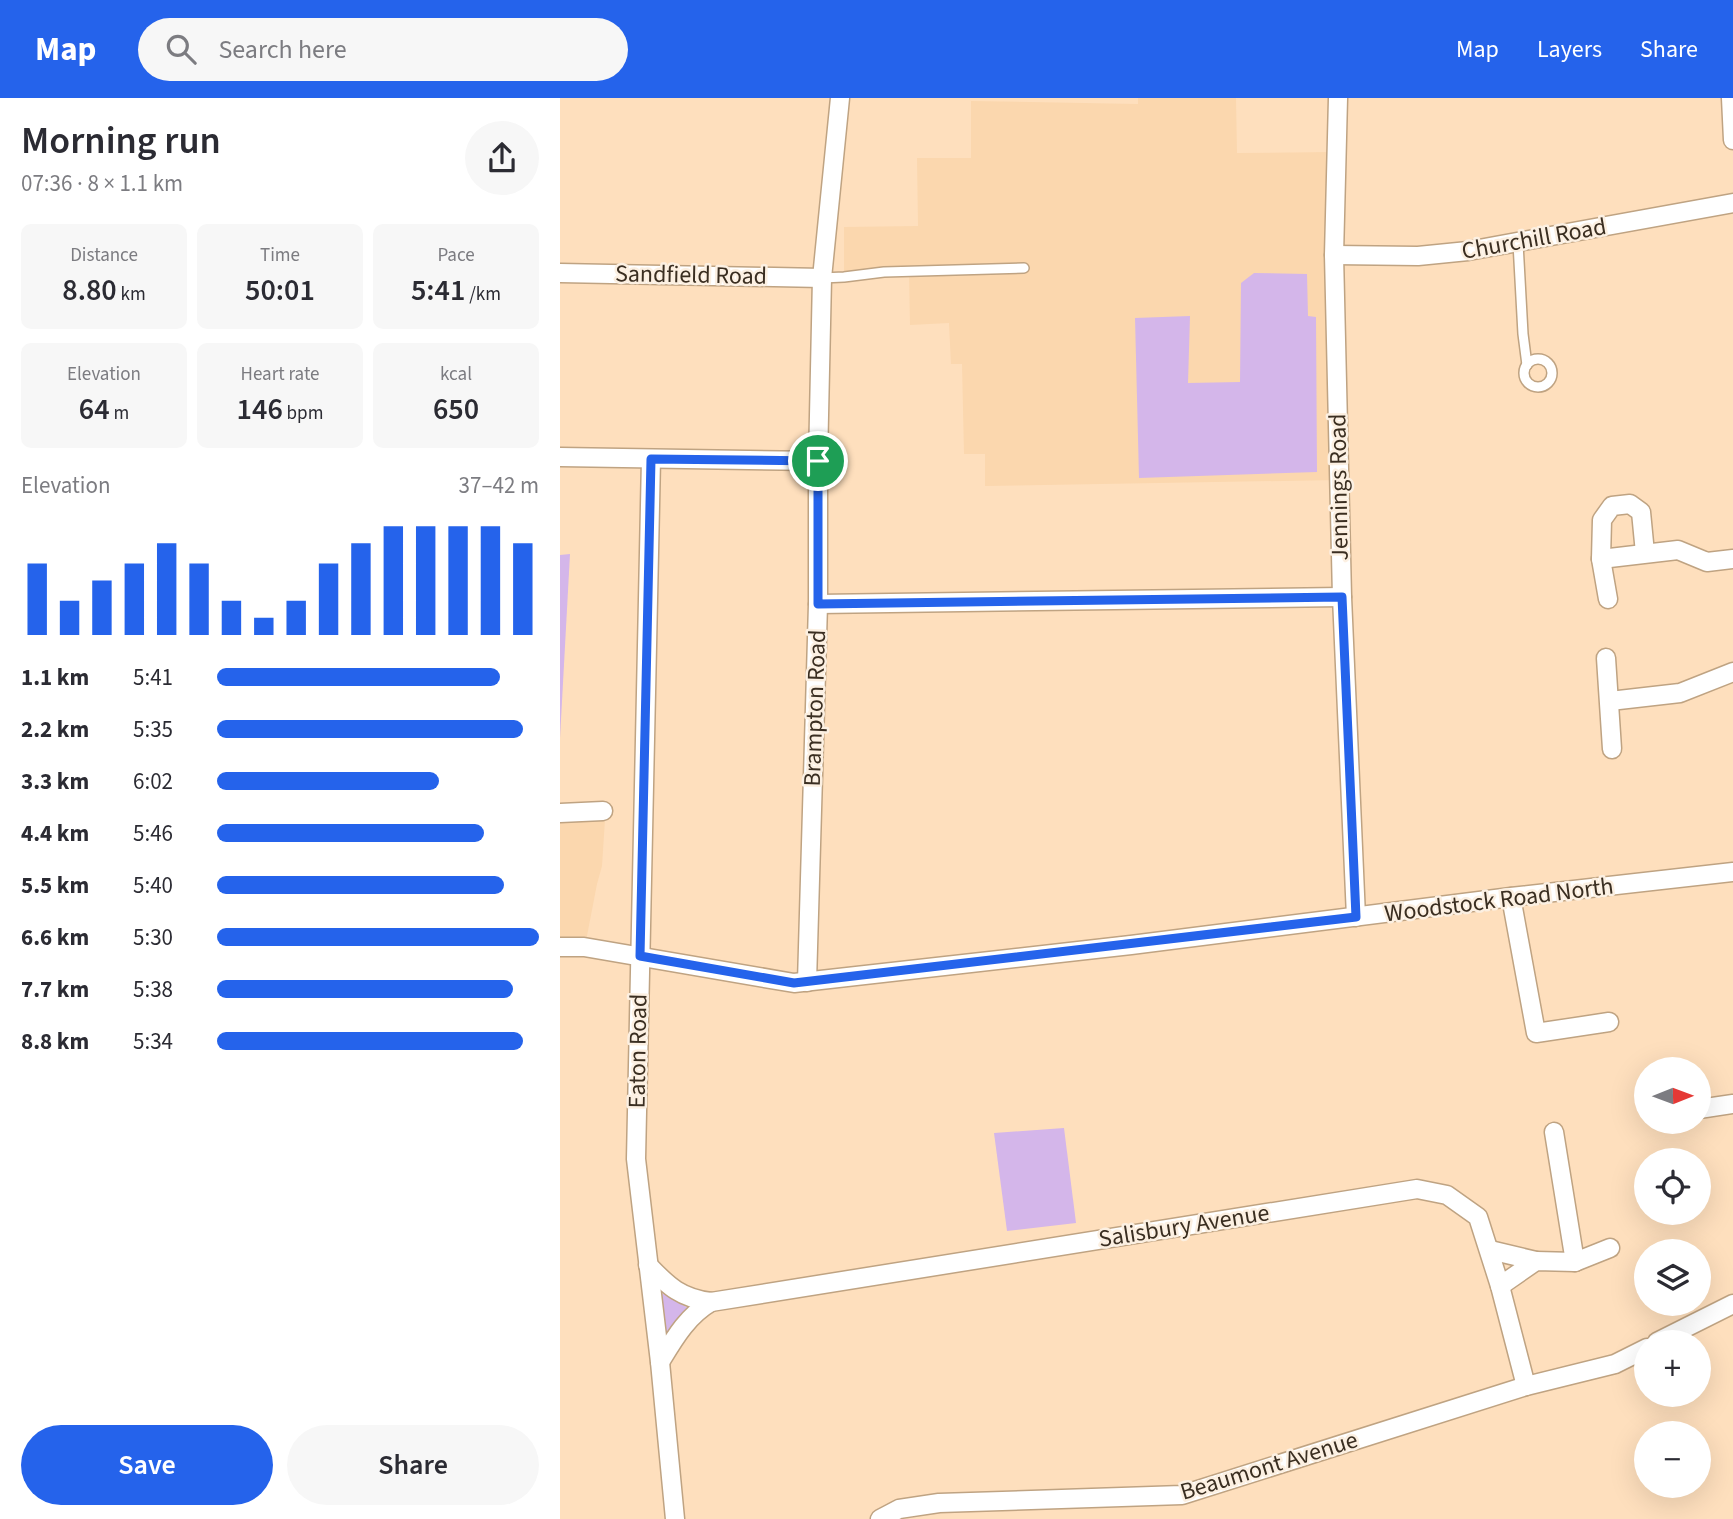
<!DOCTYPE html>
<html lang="en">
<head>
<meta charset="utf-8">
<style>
  :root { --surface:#fff; --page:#f7f7f7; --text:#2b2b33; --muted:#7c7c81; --accent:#2563eb }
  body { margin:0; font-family:"Source Sans 3",sans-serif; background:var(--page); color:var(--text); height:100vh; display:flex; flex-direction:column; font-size:26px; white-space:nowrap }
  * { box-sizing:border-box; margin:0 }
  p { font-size:23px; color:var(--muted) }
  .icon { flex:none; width:38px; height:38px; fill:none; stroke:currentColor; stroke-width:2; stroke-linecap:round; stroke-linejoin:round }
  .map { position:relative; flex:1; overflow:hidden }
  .side { display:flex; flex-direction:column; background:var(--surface); width:560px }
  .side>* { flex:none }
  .needle { width:46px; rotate:89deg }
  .controls { position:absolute; left:1074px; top:959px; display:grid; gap:14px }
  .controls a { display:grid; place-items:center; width:77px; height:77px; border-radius:50%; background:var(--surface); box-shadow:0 7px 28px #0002; font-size:35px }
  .pin { position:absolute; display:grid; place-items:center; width:60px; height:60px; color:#fff; margin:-30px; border:4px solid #fff; border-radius:50%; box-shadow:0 2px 7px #0007 }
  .round { display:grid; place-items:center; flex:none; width:74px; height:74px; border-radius:37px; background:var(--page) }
  .summary { display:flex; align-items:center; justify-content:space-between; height:119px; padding:0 21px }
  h1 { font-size:38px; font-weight:600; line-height:52px }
  .figures { display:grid; grid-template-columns:repeat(3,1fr); gap:10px; height:119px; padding:7px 21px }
  .figures div { display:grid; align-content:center; border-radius:10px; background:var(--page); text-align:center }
  .figures b { font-size:30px; font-weight:600 }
  .figures small { font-size:19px; font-weight:400 }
  .figures p { font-size:19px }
  .chart { height:196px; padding:14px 21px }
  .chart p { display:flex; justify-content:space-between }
  .chart svg { width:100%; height:126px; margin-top:7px; stroke:var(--accent); stroke-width:6 }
  .button { display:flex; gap:14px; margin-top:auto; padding:14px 21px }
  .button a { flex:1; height:80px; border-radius:42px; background:var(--accent); color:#fff; font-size:28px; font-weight:600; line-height:80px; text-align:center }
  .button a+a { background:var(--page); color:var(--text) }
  ul { padding:0 21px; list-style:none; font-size:23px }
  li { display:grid; grid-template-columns:112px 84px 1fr; align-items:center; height:52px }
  li i { height:18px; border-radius:9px; background:var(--accent) }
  header { display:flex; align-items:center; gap:42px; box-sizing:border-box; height:98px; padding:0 35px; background:var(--accent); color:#fff }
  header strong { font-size:33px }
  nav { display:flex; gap:38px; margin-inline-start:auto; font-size:24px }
  .search { width:490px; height:63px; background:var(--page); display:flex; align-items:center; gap:18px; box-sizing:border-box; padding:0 24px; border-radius:38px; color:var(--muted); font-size:26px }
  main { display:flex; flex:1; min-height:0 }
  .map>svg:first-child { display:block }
</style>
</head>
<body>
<header>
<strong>Map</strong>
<div class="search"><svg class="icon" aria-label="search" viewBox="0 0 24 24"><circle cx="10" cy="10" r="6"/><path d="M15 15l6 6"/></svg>Search here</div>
<nav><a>Map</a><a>Layers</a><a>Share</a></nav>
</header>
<main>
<section class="side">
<div class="summary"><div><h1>Morning run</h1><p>07:36 · 8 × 1.1 km</p></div><a class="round"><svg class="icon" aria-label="share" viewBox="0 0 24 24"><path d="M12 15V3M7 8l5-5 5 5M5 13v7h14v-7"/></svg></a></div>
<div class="figures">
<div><p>Distance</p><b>8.80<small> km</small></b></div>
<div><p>Time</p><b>50:01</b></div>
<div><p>Pace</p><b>5:41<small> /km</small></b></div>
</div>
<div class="figures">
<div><p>Elevation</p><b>64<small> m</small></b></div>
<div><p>Heart rate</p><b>146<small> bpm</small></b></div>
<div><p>kcal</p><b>650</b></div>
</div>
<div class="chart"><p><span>Elevation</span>37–42 m</p>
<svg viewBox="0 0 160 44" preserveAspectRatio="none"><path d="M5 44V19M15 44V32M25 44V25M35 44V19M45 44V12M55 44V19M65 44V32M75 44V38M85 44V32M95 44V19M105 44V12M115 44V6M125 44V6M135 44V6M145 44V6M155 44V12"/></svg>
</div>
<ul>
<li><b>1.1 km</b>5:41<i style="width:88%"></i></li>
<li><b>2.2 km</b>5:35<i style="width:95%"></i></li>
<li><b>3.3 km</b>6:02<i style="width:69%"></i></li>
<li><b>4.4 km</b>5:46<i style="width:83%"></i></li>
<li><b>5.5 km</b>5:40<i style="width:89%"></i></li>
<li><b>6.6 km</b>5:30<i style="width:100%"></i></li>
<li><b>7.7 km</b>5:38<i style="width:92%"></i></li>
<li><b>8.8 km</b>5:34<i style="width:95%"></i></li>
</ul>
<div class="button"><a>Save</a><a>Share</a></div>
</section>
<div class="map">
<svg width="1173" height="1421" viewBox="0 0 1173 1421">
  <rect width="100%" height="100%" fill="#fedfbd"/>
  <!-- built -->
  <g fill="#fbd7ae">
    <polygon points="578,0 676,0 677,55 773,54 778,382 425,388 425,356 404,356 402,266 391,266 389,225 350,227 349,173 284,179 284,129 358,128 357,60 411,60 411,3 578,6"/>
    <polygon points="45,722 42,768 37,786 26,843 0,843 0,724"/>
  </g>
  <!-- green -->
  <g fill="#d4b6ea">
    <polygon points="694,175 747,176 748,218 756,219 757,374 579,380 575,220 630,218 628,285 680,284 681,185"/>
    <polygon points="10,456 0,640 0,457"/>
    <polygon points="504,1030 516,1125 447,1133 434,1035"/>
    <polygon points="100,1194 130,1211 106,1235"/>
  </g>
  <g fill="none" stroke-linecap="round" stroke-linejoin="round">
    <defs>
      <g id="service">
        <polyline points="958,145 963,236 967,267"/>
        <polyline points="262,180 284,179 324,174 464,170"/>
        <circle cx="978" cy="275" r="14"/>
      </g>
      <g id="minor">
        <polyline points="778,0 774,157 782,499 796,819"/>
        <polyline points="1171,0 1173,42"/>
        <polyline points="774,157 858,158 908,153 1173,105"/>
        <polyline points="0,175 262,180"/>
        <polyline points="0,359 258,363"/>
        <polyline points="91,361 76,1061 100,1264 115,1421"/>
        <polyline points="1041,461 1118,452 1147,464 1173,461"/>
        <polyline points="1048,501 1041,461 1042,422 1052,408 1070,406 1081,414 1085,455"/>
        <polyline points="258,506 782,499"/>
        <polyline points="1046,560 1052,651"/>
        <polyline points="1050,603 1120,595 1173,574"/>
        <polyline points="0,715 43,713"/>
        <polyline points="951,799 976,935 1049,924"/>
        <polyline points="0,849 24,849 234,885 571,847 951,799 1173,774"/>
        <polyline points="247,884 258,506 258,363 262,180 280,0"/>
        <polyline points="1139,1011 1173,1006"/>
        <polyline points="994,1034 1015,1164"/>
        <polyline points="930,1152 976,1163"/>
        <path d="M88,1167c21,22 33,33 63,37l706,-113 30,6 31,22 22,69 26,100"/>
        <polyline points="940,1188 976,1163 1015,1164 1050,1150"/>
        <polyline points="1097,1244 1173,1206"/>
        <path d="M100,1264c14,-23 27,-46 51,-60"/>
        <polyline points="320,1421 339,1411 379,1405 622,1397 966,1288 1055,1266 1087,1250"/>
      </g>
    </defs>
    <!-- service casing -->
    <use href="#service" stroke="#bfa382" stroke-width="12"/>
    <!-- minor casing -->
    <use href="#minor" stroke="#bfa382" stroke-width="21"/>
    <!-- service -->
    <use href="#service" stroke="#fff" stroke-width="9"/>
    <!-- minor -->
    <use href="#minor" stroke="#fff" stroke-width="18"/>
  </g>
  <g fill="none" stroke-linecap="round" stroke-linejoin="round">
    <defs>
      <polygon id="route" points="91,361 258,363 258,506 782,499 796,819 234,885 80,858"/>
    </defs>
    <!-- route casing -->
    <use href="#route" stroke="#fff" stroke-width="14"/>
    <!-- route -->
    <use href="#route" stroke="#2563eb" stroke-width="9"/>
  </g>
  <g text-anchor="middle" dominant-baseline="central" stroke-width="5" stroke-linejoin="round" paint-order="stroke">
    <!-- street labels -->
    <g font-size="24" fill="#3a2e21" stroke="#fcf0e2">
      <text transform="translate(974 141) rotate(-10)">Churchill Road</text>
      <text transform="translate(131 177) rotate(1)">Sandfield Road</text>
      <text transform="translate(779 389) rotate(-91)">Jennings Road</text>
      <text transform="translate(255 610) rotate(-88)">Brampton Road</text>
      <text transform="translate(939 802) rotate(-7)">Woodstock Road North</text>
      <text transform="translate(78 953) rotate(-89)">Eaton Road</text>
      <text transform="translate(624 1128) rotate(-9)">Salisbury Avenue</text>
      <text transform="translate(709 1368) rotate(-17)">Beaumont Avenue</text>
    </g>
  </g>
</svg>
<div class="controls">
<a><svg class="needle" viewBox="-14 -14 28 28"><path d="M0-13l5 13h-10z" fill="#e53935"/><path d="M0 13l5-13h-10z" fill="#7c7c81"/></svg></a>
<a><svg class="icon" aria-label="locate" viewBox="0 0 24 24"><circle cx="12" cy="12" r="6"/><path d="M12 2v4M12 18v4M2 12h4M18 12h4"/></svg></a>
<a><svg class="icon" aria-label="layers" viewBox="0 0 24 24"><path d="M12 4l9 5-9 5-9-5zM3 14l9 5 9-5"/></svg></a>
<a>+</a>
<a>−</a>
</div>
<div class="pin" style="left:258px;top:363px;background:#1e9e55"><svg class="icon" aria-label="arrive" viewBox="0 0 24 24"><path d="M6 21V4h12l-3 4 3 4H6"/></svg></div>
</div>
</main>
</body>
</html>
